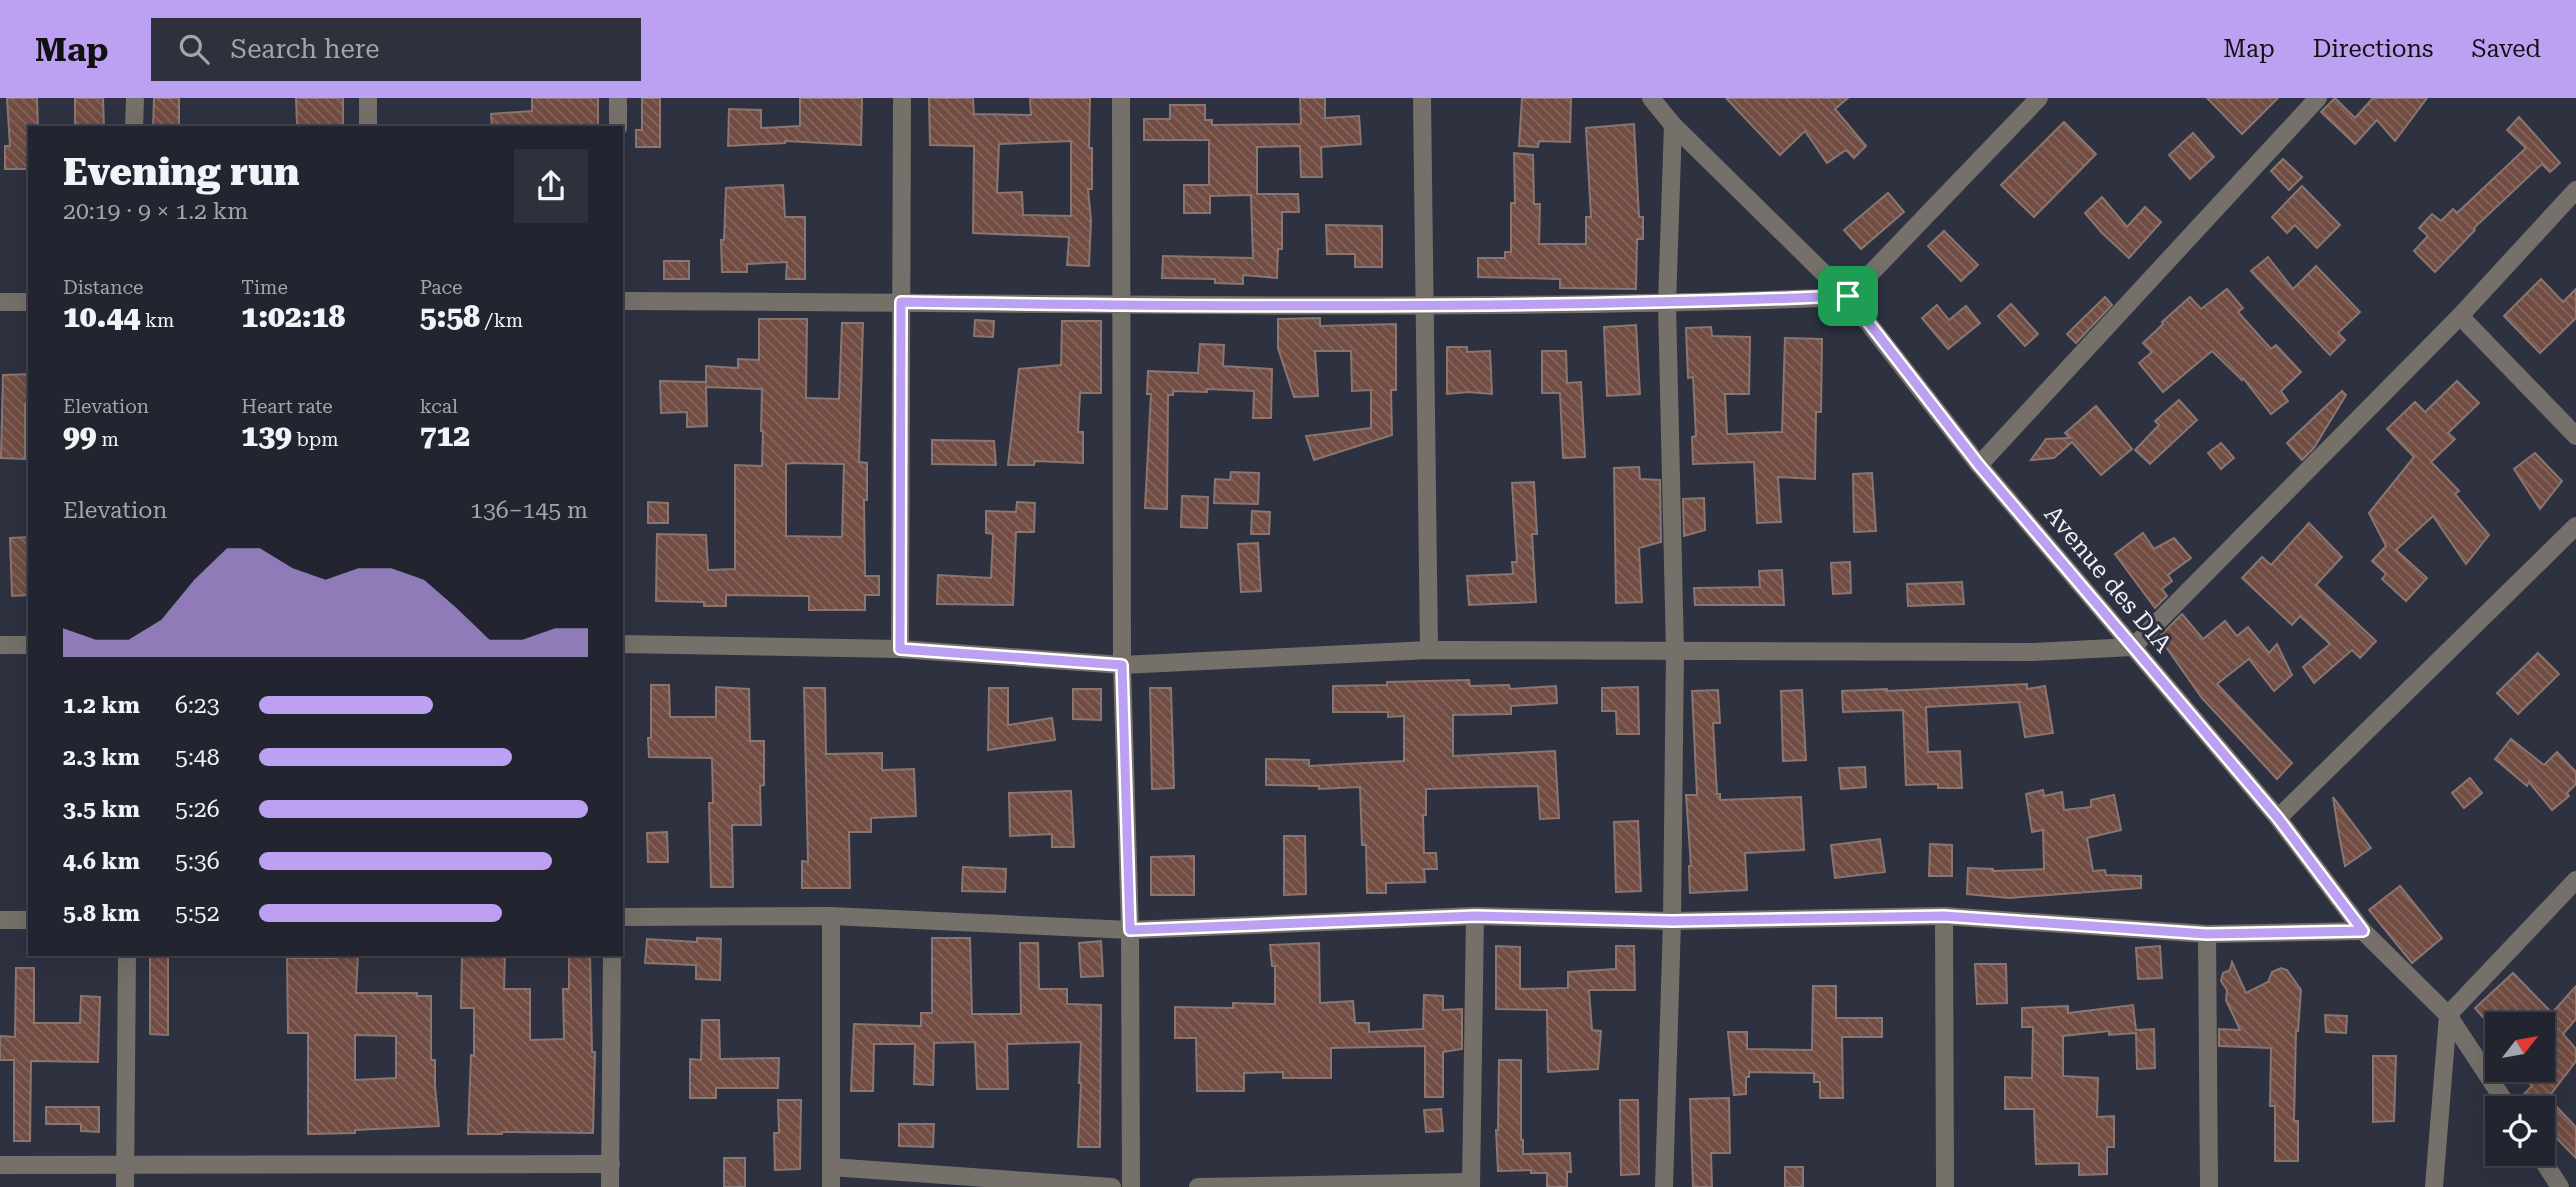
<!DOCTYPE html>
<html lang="en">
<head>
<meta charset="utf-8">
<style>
  :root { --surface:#222530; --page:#2e313c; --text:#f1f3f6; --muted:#a2a5ab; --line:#3f424c; --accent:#bca0f2 }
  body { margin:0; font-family:"Roboto Serif",serif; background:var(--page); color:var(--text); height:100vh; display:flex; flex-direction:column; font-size:26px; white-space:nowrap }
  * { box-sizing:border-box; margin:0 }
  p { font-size:23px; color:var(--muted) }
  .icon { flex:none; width:38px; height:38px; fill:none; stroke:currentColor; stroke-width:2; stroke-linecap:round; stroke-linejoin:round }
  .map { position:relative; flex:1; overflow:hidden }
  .drawer { position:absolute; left:28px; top:28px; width:595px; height:830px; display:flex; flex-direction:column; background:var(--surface); border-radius:0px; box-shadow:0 7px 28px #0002,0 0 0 2px var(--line) }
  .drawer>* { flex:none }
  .needle { width:46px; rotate:59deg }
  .tools { position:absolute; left:2485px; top:914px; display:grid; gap:14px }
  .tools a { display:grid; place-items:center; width:70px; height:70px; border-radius:0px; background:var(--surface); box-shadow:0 7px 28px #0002,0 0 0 2px var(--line); font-size:35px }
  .pin { position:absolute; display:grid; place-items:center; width:60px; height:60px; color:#fff; margin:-30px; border-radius:14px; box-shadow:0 4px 10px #0006 }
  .round { display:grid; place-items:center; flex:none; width:74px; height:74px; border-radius:0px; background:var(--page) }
  .head { display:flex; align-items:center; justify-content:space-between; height:119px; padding:0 35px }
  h1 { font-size:38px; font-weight:800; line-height:52px }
  .stats { display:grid; grid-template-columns:repeat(3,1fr); gap:10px; height:119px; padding:7px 35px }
  .stats div { display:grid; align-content:center }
  .stats b { font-size:30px; font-weight:800 }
  .stats small { font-size:19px; font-weight:400 }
  .stats p { font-size:19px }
  .chart { height:196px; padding:14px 35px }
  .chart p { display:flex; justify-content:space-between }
  .chart svg { width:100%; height:126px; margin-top:7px; fill:var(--accent); opacity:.7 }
  ul { padding:0 35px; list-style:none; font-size:23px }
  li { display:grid; grid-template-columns:112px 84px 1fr; align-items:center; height:52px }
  li i { height:18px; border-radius:9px; background:var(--accent) }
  header { display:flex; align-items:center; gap:42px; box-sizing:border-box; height:98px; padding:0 35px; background:var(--accent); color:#111 }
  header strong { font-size:33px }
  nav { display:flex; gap:38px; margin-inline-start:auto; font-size:24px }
  .search { width:490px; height:63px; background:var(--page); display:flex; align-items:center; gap:18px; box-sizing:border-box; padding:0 24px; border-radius:0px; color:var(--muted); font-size:26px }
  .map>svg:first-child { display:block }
</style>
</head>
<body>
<header>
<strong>Map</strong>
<div class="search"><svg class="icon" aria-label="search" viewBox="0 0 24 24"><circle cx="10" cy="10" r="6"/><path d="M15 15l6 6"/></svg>Search here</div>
<nav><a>Map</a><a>Directions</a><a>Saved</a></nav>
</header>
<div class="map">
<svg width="2576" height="1089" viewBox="0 0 2576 1089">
  <defs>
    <pattern id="building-back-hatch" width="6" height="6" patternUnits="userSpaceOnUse" patternTransform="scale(1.75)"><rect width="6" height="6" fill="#714c42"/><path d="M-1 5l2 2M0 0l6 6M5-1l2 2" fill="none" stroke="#86665e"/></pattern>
  </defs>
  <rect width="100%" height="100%" fill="#2e3140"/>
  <!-- building -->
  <g fill="url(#building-back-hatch)" stroke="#8a7670" stroke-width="2" fill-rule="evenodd">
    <polygon points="7,0 37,0 38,30 30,30 30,71 5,71 5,48 10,48"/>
    <polygon points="75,0 103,0 104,30 75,30"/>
    <polygon points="154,0 179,0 179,30 153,30"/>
    <polygon points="296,0 343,0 343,27 297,27"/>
    <polygon points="532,0 598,0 598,30 492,30 491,16 532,13"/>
    <polygon points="642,0 660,0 660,49 636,49 636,32 642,32"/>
    <polygon points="800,0 862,0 861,47 785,43 785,45 728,48 729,11 761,12 761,30 800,28"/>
    <path d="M929,0h44l1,16 57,1 -1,-17h60l-1,50h3v41h-4l3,31 -2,46 -22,-1 2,-28 -96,-4 1,-87 -44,-1zM1071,43v75l-48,-1 -1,-23 -25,1 2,-49z"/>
    <polygon points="1300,0 1325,0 1325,20 1359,18 1361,46 1321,49 1322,79 1301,79 1300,48 1257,49 1257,96 1298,96 1299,114 1282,114 1282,151 1278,151 1277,180 1243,177 1243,186 1215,185 1215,181 1162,180 1163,158 1253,160 1251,97 1210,98 1210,115 1184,115 1184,87 1209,87 1209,42 1144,42 1144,21 1170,21 1170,7 1205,7 1205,22 1212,22 1212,27 1301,26"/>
    <polygon points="1522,0 1571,0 1570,44 1539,43 1538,49 1519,48"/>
    <polygon points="1726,0 1848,0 1835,11 1866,48 1854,60 1846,52 1827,65 1805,33 1780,57"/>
    <polygon points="2207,0 2278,0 2242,36"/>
    <polygon points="2335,0 2355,20 2373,0 2427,0 2395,43 2377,22 2355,46 2321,14"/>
    <polygon points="2519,19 2560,65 2550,74 2542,66 2474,130 2475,132 2435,174 2414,153 2428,138 2419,130 2432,116 2441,123 2453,111 2457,115 2526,50 2507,32"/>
    <polygon points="2064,24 2096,56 2034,119 2001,87"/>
    <polygon points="1634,26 1639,119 1643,119 1643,141 1637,141 1636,191 1560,190 1560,181 1478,179 1478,160 1505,160 1505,154 1511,154 1511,105 1515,105 1514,55 1533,57 1534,106 1540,106 1539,146 1586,146 1586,119 1591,119 1586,30"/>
    <polygon points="2193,35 2214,59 2190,81 2169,57"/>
    <polygon points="2283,61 2302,79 2289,92 2271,73"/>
    <polygon points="783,87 785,119 805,119 805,181 786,181 787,164 747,166 747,174 722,174 721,142 724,142 726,90"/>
    <polygon points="2302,88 2340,127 2317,150 2295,127 2287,135 2272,119"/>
    <polygon points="1888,95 1904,114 1861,151 1844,132"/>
    <polygon points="2102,99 2127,129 2145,109 2161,124 2129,160 2102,135 2085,115"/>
    <polygon points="1326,127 1382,128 1382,169 1355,169 1355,156 1327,156"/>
    <polygon points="1944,133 1978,167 1961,183 1928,148"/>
    <polygon points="2268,159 2293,191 2316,168 2360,214 2338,235 2345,242 2330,257 2251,173"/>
    <rect x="664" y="163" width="25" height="18"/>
    <polygon points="2541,181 2563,204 2576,191 2576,220 2540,255 2504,218"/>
    <polygon points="2227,191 2243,210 2238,214 2271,251 2276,247 2301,274 2281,293 2288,303 2271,316 2243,280 2242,282 2212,253 2163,294 2139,265 2152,254 2143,245 2163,226 2162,224 2190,199 2201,211"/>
    <polygon points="2105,199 2112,207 2076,245 2067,236"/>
    <polygon points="2011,206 2038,236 2025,248 1998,218"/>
    <polygon points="1937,207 1949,222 1966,208 1980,225 1948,251 1922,220"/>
    <polygon points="1320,220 1320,228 1396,226 1396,292 1391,292 1392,337 1314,362 1306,338 1371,330 1371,292 1352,293 1351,253 1315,253 1318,298 1294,299 1278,250 1278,221"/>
    <path d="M759,221h48l-1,79 33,1 3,-76h21l-4,139 8,1v37h-3l1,76h14v19h-14v15h-56v-14l-83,-1v11h-22v-4l-48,-1 1,-67 49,1 2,35 27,-1v-104l27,1 1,-35h-2l1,-42 -56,-2 1,39 -20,1v-15l-26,1 -1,-32 46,1v-16l32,2v-9l21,1zM792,365l52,1 -2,73 -56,-1v-72z"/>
    <polygon points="975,222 994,223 993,239 974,238"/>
    <polygon points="1062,223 1101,223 1101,295 1080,295 1078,334 1083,334 1083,365 1035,363 1034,367 1008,367 1019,271 1061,267"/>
    <polygon points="1636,227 1640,296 1607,298 1604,229"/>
    <polygon points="1711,229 1712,238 1750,239 1749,296 1725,296 1727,336 1782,334 1785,240 1822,241 1821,314 1816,314 1815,381 1778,379 1781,424 1757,425 1754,364 1693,366 1692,339 1696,338 1693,279 1688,280 1686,230"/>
    <polygon points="1200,246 1224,247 1223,268 1272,271 1271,320 1253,320 1254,293 1207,291 1207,294 1173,293 1173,297 1168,297 1167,411 1145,410 1151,296 1147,296 1148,273 1198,275"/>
    <polygon points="1447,249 1467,249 1467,254 1490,253 1492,296 1468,294 1447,296"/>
    <polygon points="1542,253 1566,253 1567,285 1581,284 1585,359 1563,360 1560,295 1542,295"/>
    <polygon points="30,276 30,306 25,306 25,361 1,360 3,277"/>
    <polygon points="2457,283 2479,305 2448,335 2455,341 2431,364 2459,393 2455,396 2489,437 2466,466 2433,418 2396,452 2427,480 2406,503 2382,481 2386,476 2372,463 2386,448 2369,415 2414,359 2387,331 2415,304 2425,314"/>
    <polygon points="2342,293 2346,297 2314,350 2302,362 2287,345"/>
    <polygon points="2179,302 2197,322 2150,366 2135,352 2159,327 2155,323"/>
    <polygon points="2096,308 2132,351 2101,377 2072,344 2054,360 2031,362 2046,341 2070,340 2065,335"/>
    <polygon points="932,342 994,343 996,367 932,366"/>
    <polygon points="2221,345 2234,360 2221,371 2208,355"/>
    <polygon points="2535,355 2562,383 2540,411 2514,371"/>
    <polygon points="1639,369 1640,381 1660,382 1661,444 1639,450 1642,504 1616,505 1614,370"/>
    <polygon points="1231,374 1259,375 1258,406 1214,405 1215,381 1230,382"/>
    <polygon points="1872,375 1876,433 1854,434 1853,376"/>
    <polygon points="1534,384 1537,436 1532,436 1536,504 1469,507 1467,478 1513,476 1512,464 1517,464 1512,385"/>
    <polygon points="1182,398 1208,399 1207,430 1181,429"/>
    <polygon points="1704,400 1705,432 1684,438 1683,401"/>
    <polygon points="648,404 668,405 668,425 648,425"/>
    <polygon points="1017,404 1035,405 1034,434 1016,434 1013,507 937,506 938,477 991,480 993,436 986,435 986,413 1016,414"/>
    <polygon points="1252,413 1270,414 1269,436 1251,436"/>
    <polygon points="2309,425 2342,459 2316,487 2376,543 2360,560 2352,552 2314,585 2303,569 2330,546 2300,518 2292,527 2242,480 2262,459 2271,467"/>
    <polygon points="2143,435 2154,451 2174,440 2191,460 2168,477 2172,483 2162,491 2167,498 2155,510 2115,456"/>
    <polygon points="30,439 30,497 12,498 10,440"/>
    <polygon points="1258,445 1261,493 1241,494 1238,446"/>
    <polygon points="1850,464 1851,495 1833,496 1831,465"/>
    <polygon points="1782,472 1784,507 1695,507 1694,490 1760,489 1759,473"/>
    <polygon points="1962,484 1964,506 1908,508 1907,486"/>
    <polygon points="2182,516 2203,541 2225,523 2237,538 2248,529 2269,555 2277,546 2292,577 2274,593 2249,561 2217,586 2292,665 2277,681 2202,600 2159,539"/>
    <polygon points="2538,555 2559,576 2518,616 2497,595"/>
    <polygon points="1469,582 1470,588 1509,587 1510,591 1556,588 1557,605 1511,608 1511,616 1453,617 1453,658 1555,653 1559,720 1540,721 1538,688 1426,691 1426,717 1423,717 1424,755 1436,755 1437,771 1424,771 1425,784 1386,785 1386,795 1367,795 1366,747 1362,747 1360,689 1319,691 1319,688 1266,687 1266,661 1309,662 1309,668 1404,663 1404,618 1388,619 1388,614 1333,614 1333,588 1387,587 1387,584"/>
    <polygon points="2027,586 2027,591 2045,588 2053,635 2025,639 2019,604 1926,609 1928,654 1960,653 1962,690 1938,690 1938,686 1906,687 1903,612 1843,614 1842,593 1887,591 1887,593"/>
    <polygon points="651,587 669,587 670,619 716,619 716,589 749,591 750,643 764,643 764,687 760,688 761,727 732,727 733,789 711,789 709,705 713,705 712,660 649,659 648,640 651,640"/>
    <polygon points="1638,589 1639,636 1617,636 1616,613 1602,613 1602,590"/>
    <polygon points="804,590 825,590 826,656 882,655 882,672 914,671 916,718 871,720 871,734 849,734 850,790 802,790 802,763 808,764"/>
    <polygon points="989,590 1008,590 1008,627 1052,620 1055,642 988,652"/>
    <polygon points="1150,590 1171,590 1174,690 1152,691"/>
    <polygon points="1073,591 1101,591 1101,622 1073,621"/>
    <polygon points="1718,592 1720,625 1713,625 1717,696 1720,696 1720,702 1801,699 1804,752 1745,755 1747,792 1690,795 1689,768 1691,768 1686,697 1697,697 1692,593"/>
    <polygon points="1802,592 1806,662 1783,663 1781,593"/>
    <polygon points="2511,641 2544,667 2557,654 2576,674 2576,686 2567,695 2569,698 2552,712 2529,684 2527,688 2495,661"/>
    <polygon points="1865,669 1866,689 1841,691 1839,670"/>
    <polygon points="2470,680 2482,695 2464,710 2452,695"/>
    <polygon points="2043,692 2044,698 2062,694 2064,712 2091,709 2091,702 2114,697 2121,732 2087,740 2093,773 2105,772 2106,777 2141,778 2141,790 2009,800 1967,796 1968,770 1993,771 1993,773 2044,771 2043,732 2032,734 2026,696"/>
    <polygon points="1071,693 1074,749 1052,749 1052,736 1010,738 1009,695"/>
    <polygon points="2333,699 2371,750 2345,768 2339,737"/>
    <polygon points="1638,723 1641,793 1616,794 1614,724"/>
    <polygon points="667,734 668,764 648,764 647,735"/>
    <polygon points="1284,738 1305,738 1306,796 1284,797"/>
    <polygon points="1880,741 1885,774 1835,780 1831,747"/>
    <polygon points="1930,746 1952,747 1952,778 1929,778"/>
    <polygon points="1194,758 1194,797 1151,797 1151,759"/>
    <polygon points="963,769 1006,771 1005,794 962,793"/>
    <polygon points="2400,788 2442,840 2412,865 2369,812"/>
    <polygon points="697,840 721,841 720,882 696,881 696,867 645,865 647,841 697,844"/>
    <polygon points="932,840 970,840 972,916 1021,916 1020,845 1038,845 1039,891 1067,891 1067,906 1101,907 1100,1049 1078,1049 1081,985 1079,985 1081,944 1007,946 1008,991 977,991 975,944 934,945 933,987 914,986 915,946 874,946 873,993 851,993 854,926 921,928 921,915 932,915"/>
    <polygon points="1101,843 1103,878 1081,879 1079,845"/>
    <polygon points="1319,845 1320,905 1353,903 1355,925 1369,925 1369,934 1423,931 1424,897 1443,898 1443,912 1462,911 1462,951 1443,954 1443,999 1425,999 1425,948 1331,950 1331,980 1283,980 1283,974 1244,975 1244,993 1197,993 1196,940 1175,940 1175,909 1233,910 1233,905 1275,906 1275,868 1272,868 1270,847"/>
    <polygon points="1496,848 1520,849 1520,891 1568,890 1568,874 1616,871 1616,848 1634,848 1635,892 1589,892 1592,932 1601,933 1598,971 1548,974 1547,912 1496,911"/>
    <polygon points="2160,848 2162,880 2138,881 2136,850"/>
    <polygon points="150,856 168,856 168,937 150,936"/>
    <polygon points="462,856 505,856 504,891 530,891 530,942 564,941 563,891 569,891 569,856 590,856 592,954 595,954 593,1035 502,1034 502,1036 468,1036 471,957 474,958 474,910 461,910"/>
    <path d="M338,857l20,1 -2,37h61v3h14v64h4v26l4,40 -84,4v3l-47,1v-101h-20l-1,-75h50zM355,937l41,1v42l-41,2z"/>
    <polygon points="2232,864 2246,895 2268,884 2272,874 2281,870 2287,872 2301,892 2298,933 2296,933 2294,1023 2298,1023 2298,1063 2275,1063 2275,1008 2270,1008 2271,950 2219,948 2219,931 2240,932 2226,902 2227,892 2221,883 2223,875 2230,872"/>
    <polygon points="1975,866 2006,866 2007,905 1977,906"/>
    <polygon points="16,870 34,870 34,925 80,925 81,898 100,899 98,964 31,963 30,1043 14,1043 14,962 0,962 0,938 15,939"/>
    <polygon points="2513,875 2552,915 2576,888 2576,921 2563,936 2576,951 2576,963 2548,1000 2576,1029 2576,1060 2543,1026 2543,1010 2527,1010 2519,1001 2532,988 2515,971 2543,971 2543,926 2489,926 2475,910"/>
    <polygon points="1813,888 1836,888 1836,920 1882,920 1882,939 1842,939 1843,1000 1820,1000 1820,984 1814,984 1814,975 1749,974 1749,979 1746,979 1746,996 1734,997 1728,934 1747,934 1747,951 1812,952"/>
    <polygon points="2133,907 2136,932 2154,931 2155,970 2137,971 2136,935 2109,937 2109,933 2063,938 2063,978 2098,980 2097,1019 2114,1018 2114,1049 2107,1049 2107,1076 2079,1077 2079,1065 2036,1066 2034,1011 2005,1011 2005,979 2032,980 2033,929 2022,929 2022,910 2068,908 2068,915"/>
    <polygon points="2325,917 2347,918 2346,935 2326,934"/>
    <polygon points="702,922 719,922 720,961 779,960 778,990 716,990 716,1000 690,1000 690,961 701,962"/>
    <polygon points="2373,958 2396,958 2394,1023 2373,1024"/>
    <polygon points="1499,962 1521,962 1521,1042 1523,1042 1523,1056 1570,1055 1571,1074 1567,1074 1567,1089 1547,1089 1547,1075 1531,1075 1531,1072 1498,1073 1496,1032 1498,1032"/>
    <polygon points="1729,1000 1730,1055 1711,1055 1712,1089 1693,1089 1690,1001"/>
    <polygon points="778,1002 801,1002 800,1071 775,1072 774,1035 779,1035"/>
    <polygon points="1620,1002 1638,1002 1639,1076 1621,1077"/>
    <polygon points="46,1009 99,1009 99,1034 81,1033 81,1026 46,1026"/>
    <polygon points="1441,1011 1443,1033 1426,1034 1424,1012"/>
    <polygon points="899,1026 934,1026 933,1049 899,1048"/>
    <rect x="724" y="1060" width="21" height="29"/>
    <rect x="1785" y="1069" width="18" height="20"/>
  </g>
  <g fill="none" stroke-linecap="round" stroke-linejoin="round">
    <!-- minor -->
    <g stroke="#75716a" stroke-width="18">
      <polyline points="1121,0 1122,567 1130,832 1131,1089"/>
      <polyline points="1422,0 1429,552"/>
      <polyline points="134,30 135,0"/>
      <polyline points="368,30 368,0"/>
      <polyline points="618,30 618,0"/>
      <path d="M621,203c409,1 818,12 1227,-4l191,-199"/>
      <polyline points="0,204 30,204"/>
      <polyline points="2460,218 2576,338"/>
      <polyline points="1979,367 2318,0"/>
      <polyline points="2133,549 2460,218 2576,92"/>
      <polyline points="900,551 902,0"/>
      <polyline points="2278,720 2576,428"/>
      <polyline points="1944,818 1945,1089"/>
      <polyline points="621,819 831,818 1130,832 1475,818 1672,823 1944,818 2207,836 2363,833"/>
      <polyline points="0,822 30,822"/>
      <polyline points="2207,836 2209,1089"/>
      <polyline points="0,1067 611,1066"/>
      <polyline points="831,1069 1112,1089"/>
      <polyline points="125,1089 127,856"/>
      <polyline points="610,1089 612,856"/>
      <polyline points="831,1089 831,818"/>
      <polyline points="1198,1089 1471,1084"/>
      <polyline points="1471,1089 1475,818"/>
      <polyline points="1664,1089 1672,823 1675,553 1667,206 1673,27"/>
      <polyline points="2434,1089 2448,917 2576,782"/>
    </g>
    <!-- tertiary -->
    <g stroke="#75716a" stroke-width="18">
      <polyline points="1651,0 1673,27 1848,199 1979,367 2278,720 2363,833 2448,917 2509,1010"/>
      <polyline points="621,546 900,551 1122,567 1429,552 2033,554 2133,549"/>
      <polyline points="0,547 30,547"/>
      <polyline points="2538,1055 2560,1089"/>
    </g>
  </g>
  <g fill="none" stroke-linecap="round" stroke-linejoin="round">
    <defs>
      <path id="route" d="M1848,198l131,169 299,353 85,113 -156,3 -263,-18 -272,5 -197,-5 -345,14 -8,-265 -222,-16 1,-347c316,5 631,7 947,-6z"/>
    </defs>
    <!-- route casing -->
    <use href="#route" stroke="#fff" stroke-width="14"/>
    <!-- route -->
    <use href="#route" stroke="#bca0f2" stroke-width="9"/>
  </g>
  <g text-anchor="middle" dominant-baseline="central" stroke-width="6" stroke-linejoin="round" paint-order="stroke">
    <!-- street labels -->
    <g font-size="24" fill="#eff1fb" stroke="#2e3140">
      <text transform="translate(2108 481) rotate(50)">Avenue des DIA</text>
    </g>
  </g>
</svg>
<div class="tools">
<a><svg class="needle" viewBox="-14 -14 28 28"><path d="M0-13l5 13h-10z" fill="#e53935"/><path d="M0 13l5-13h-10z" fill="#a2a5ab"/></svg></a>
<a><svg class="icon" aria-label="locate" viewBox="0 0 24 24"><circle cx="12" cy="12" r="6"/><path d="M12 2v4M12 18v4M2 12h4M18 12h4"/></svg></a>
</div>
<div class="pin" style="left:1848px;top:198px;background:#1e9e55"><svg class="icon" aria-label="arrive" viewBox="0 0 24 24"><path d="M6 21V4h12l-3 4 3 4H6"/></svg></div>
<section class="drawer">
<div class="head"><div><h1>Evening run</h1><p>20:19 · 9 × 1.2 km</p></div><a class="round"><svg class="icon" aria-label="share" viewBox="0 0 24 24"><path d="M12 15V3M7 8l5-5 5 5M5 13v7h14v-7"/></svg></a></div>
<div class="stats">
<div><p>Distance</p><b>10.44<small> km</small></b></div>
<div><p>Time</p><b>1:02:18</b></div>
<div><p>Pace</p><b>5:58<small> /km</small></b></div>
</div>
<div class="stats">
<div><p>Elevation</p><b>99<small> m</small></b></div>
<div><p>Heart rate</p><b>139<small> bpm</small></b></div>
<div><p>kcal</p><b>712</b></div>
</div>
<div class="chart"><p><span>Elevation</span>136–145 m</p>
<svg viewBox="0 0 160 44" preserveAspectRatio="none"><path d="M0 44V34L10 38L20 38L30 31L40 17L50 6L60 6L70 13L80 17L90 13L100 13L110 17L120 27L130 38L140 38L150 34L160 34V44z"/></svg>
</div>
<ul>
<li><b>1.2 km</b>6:23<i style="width:53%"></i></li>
<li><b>2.3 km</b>5:48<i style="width:77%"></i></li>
<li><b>3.5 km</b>5:26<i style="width:100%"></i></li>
<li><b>4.6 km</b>5:36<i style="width:89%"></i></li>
<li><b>5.8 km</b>5:52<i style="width:74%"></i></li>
</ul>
</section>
</div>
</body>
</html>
